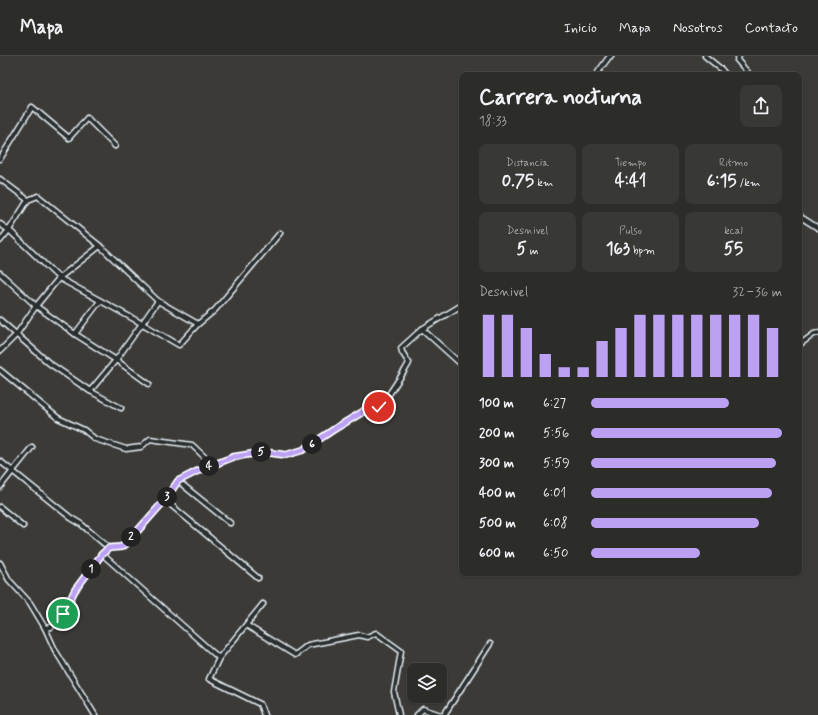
<!DOCTYPE html>
<html lang="es">
<head>
<meta charset="utf-8">
<style>
  :root { --surface:#2c2c29; --page:#383835; --text:#f1f3f6; --muted:#a6a7a8; --line:#484846; --accent:#bca0f2 }
  body { margin:0; font-family:Mynerve,sans-serif; background:var(--page); color:var(--text); height:100vh; display:flex; flex-direction:column; font-size:15px; white-space:nowrap }
  * { box-sizing:border-box; margin:0 }
  p { font-size:13px; color:var(--muted) }
  .icon { flex:none; width:22px; height:22px; fill:none; stroke:currentColor; stroke-width:2; stroke-linecap:round; stroke-linejoin:round }
  .map { position:relative; flex:1; overflow:hidden }
  .details { position:absolute; left:459px; top:16px; width:343px; height:504px; display:flex; flex-direction:column; background:var(--surface); border-radius:8px; box-shadow:0 1px 3px #0004,0 0 0 1px var(--line) }
  .details>* { flex:none }
  .buttons { position:absolute; left:407px; top:607px; display:grid; gap:8px }
  .buttons a { display:grid; place-items:center; width:40px; height:40px; border-radius:8px; background:var(--surface); box-shadow:0 1px 3px #0004,0 0 0 1px var(--line); font-size:20px }
  .pin { position:absolute; display:grid; place-items:center; width:34px; height:34px; color:#fff; margin:-17px; border:2px solid #fff; border-radius:50%; box-shadow:0 1px 4px #0007 }
  .km { position:absolute; width:20px; height:20px; margin:-10px; border-radius:50%; background:#222; color:#fff; font-size:11px; line-height:20px; text-align:center }
  .round { display:grid; place-items:center; flex:none; width:42px; height:42px; border-radius:8px; background:var(--page) }
  .summary { display:flex; align-items:center; justify-content:space-between; height:68px; padding:0 20px }
  h1 { font-size:22px; font-weight:800; line-height:30px }
  .figures { display:grid; grid-template-columns:repeat(3,1fr); gap:6px; height:68px; padding:4px 20px }
  .figures div { display:grid; align-content:center; border-radius:8px; background:var(--page); text-align:center }
  .figures b { font-size:17px; font-weight:800 }
  .figures small { font-size:11px; font-weight:400 }
  .figures p { font-size:11px }
  .chart { height:112px; padding:8px 20px }
  .chart p { display:flex; justify-content:space-between }
  .chart svg { width:100%; height:72px; margin-top:4px; stroke:var(--accent); stroke-width:6 }
  ul { padding:0 20px; list-style:none; font-size:13px }
  li { display:grid; grid-template-columns:64px 48px 1fr; align-items:center; height:30px }
  li i { height:10px; border-radius:5px; background:var(--accent) }
  header { display:flex; align-items:center; gap:24px; box-sizing:border-box; height:56px; padding:0 20px; background:var(--surface); border-bottom:1px solid var(--line) }
  header strong { font-size:19px }
  nav { display:flex; gap:22px; margin-inline-start:auto; font-size:14px }
  .map>svg:first-child { display:block }
</style>
</head>
<body>
<header>
<strong>Mapa</strong>
<nav><a>Inicio</a><a>Mapa</a><a>Nosotros</a><a>Contacto</a></nav>
</header>
<div class="map">
<svg width="818" height="659" viewBox="0 0 818 659">
  <rect width="100%" height="100%" fill="#3b3a37"/>
  <filter id="ink" filterUnits="userSpaceOnUse"><feTurbulence type="fractalNoise" baseFrequency=".025" numOctaves="2"/><feDisplacementMap in="SourceGraphic" scale="8" xChannelSelector="R" yChannelSelector="G"/><feConvolveMatrix kernelMatrix="1 2 1 2 8 2 1 2 1" color-interpolation-filters="sRGB"/></filter>
  <g filter="url(#ink)">
    <g fill="none" stroke-linecap="round" stroke-linejoin="round">
      <defs>
        <g id="street">
          <polyline points="705,0 721,13 726,19"/>
          <polyline points="739,0 737,4 750,19"/>
          <polyline points="596,19 609,1 611,0"/>
          <polyline points="0,103 32,51 69,82 87,62 115,90"/>
          <polyline points="0,123 28,144"/>
          <polyline points="799,160 818,172"/>
          <polyline points="0,168 9,174 59,222 141,267 179,289 198,268 215,254 280,177"/>
          <polyline points="0,185 9,174 28,144 38,140 100,190 158,245 198,268"/>
          <polyline points="0,217 36,250 75,278 116,304 149,328"/>
          <polyline points="0,264 49,307 90,335 121,352"/>
          <polyline points="422,273 462,309"/>
          <polyline points="75,278 100,245"/>
          <polyline points="799,289 814,278 818,277"/>
          <polyline points="0,295 16,279 36,250 59,222 100,190"/>
          <polyline points="0,314 58,362 84,374 95,383 126,393 141,391 150,383 192,389 213,409"/>
          <polyline points="90,335 116,304 158,245"/>
          <polyline points="0,405 71,462 81,468 109,492"/>
          <polyline points="178,425 230,467"/>
          <polyline points="0,431 32,391"/>
          <polyline points="165,444 258,522"/>
          <polyline points="0,451 23,470"/>
          <polyline points="102,498 219,602"/>
          <polyline points="0,507 9,524 30,547 45,572 55,594 95,659"/>
          <polyline points="263,548 219,602 209,623 260,648 264,659"/>
          <polyline points="246,569 295,599 308,589 359,579 367,581 376,577 401,595 394,636 399,659"/>
          <polyline points="45,572 51,571 59,565 75,534 102,498 109,492 121,491 126,488 165,444 178,425 197,415 233,401 263,396 286,399 303,394 336,372 361,357 367,352 379,351 382,349 405,314 409,307 402,296 401,292 422,273 462,249"/>
          <polyline points="417,659 423,653 441,659"/>
          <polyline points="444,659 490,588"/>
        </g>
      </defs>
      <!-- street casing -->
      <use href="#street" stroke="#e8f1f8" stroke-width="7"/>
      <!-- street -->
      <use href="#street" stroke="#2a2d2e" stroke-width="4"/>
    </g>
  </g>
  <g fill="none" stroke-linecap="round" stroke-linejoin="round" filter="url(#ink)">
    <defs>
      <polyline id="route" points="63,558 75,534 102,498 109,492 121,491 126,488 165,444 178,425 198,415 233,401 264,396 286,399 303,394 336,372 361,357 367,352 379,351"/>
    </defs>
    <!-- route casing -->
    <use href="#route" stroke="#fff" stroke-width="8"/>
    <!-- route -->
    <use href="#route" stroke="#bca0f2" stroke-width="5"/>
  </g>
</svg>
<div class="buttons">
<a><svg class="icon" aria-label="layers" viewBox="0 0 24 24"><path d="M12 4l9 5-9 5-9-5zM3 14l9 5 9-5"/></svg></a>
</div>
<div class="pin" style="left:63px;top:558px;background:#1e9e55"><svg class="icon" aria-label="arrive" viewBox="0 0 24 24"><path d="M6 21V4h12l-3 4 3 4H6"/></svg></div>
<div class="pin" style="left:379px;top:351px;background:#d93025"><svg class="icon" aria-label="check" viewBox="0 0 24 24"><path d="M5 12l5 5 9-10"/></svg></div>
<b class="km" style="left:91px;top:513px">1</b>
<b class="km" style="left:131px;top:481px">2</b>
<b class="km" style="left:167px;top:441px">3</b>
<b class="km" style="left:209px;top:410px">4</b>
<b class="km" style="left:261px;top:396px">5</b>
<b class="km" style="left:312px;top:388px">6</b>
<section class="details">
<div class="summary"><div><h1>Carrera nocturna</h1><p>18:33</p></div><a class="round"><svg class="icon" aria-label="share" viewBox="0 0 24 24"><path d="M12 15V3M7 8l5-5 5 5M5 13v7h14v-7"/></svg></a></div>
<div class="figures">
<div><p>Distancia</p><b>0.75<small> km</small></b></div>
<div><p>Tiempo</p><b>4:41</b></div>
<div><p>Ritmo</p><b>6:15<small> /km</small></b></div>
</div>
<div class="figures">
<div><p>Desnivel</p><b>5<small> m</small></b></div>
<div><p>Pulso</p><b>163<small> bpm</small></b></div>
<div><p>kcal</p><b>55</b></div>
</div>
<div class="chart"><p><span>Desnivel</span>32–36 m</p>
<svg viewBox="0 0 160 44" preserveAspectRatio="none"><path d="M5 44V6M15 44V6M25 44V14M35 44V30M45 44V38M55 44V38M65 44V22M75 44V14M85 44V6M95 44V6M105 44V6M115 44V6M125 44V6M135 44V6M145 44V6M155 44V14"/></svg>
</div>
<ul>
<li><b>100 m</b>6:27<i style="width:72%"></i></li>
<li><b>200 m</b>5:56<i style="width:100%"></i></li>
<li><b>300 m</b>5:59<i style="width:97%"></i></li>
<li><b>400 m</b>6:01<i style="width:95%"></i></li>
<li><b>500 m</b>6:08<i style="width:88%"></i></li>
<li><b>600 m</b>6:50<i style="width:57%"></i></li>
</ul>
</section>
</div>
</body>
</html>
